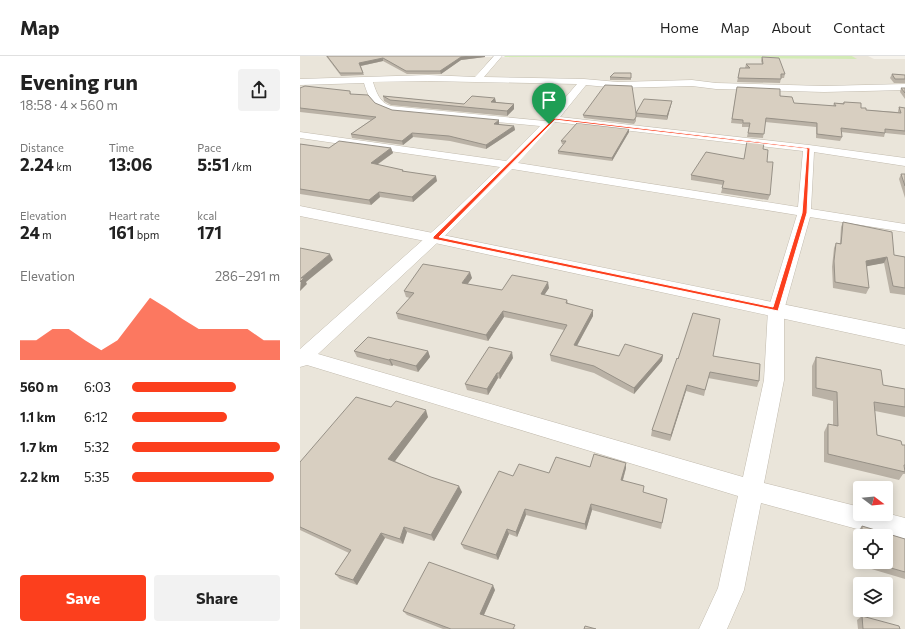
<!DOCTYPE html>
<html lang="en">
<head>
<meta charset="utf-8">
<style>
  :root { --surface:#fff; --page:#f2f2f2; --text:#222; --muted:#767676; --line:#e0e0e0; --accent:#fc3f1d }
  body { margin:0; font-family:Commissioner,sans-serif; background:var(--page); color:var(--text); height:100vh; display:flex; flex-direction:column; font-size:15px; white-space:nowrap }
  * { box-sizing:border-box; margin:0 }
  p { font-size:13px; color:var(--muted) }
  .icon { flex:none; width:22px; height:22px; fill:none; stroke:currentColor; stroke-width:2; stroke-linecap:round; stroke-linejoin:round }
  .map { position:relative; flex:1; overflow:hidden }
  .drawer { display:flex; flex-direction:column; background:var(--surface); width:300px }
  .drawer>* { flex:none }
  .needle { width:26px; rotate:106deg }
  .buttons { position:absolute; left:553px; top:425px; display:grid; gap:8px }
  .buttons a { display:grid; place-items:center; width:40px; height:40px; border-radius:4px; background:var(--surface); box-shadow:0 2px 10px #0003; font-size:20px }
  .pin { position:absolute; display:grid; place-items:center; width:34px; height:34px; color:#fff; margin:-41px -17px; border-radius:50% 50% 50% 0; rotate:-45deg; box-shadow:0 0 4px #0007 }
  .pin .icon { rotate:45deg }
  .round { display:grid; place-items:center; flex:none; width:42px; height:42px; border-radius:4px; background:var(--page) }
  .headline { display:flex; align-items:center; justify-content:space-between; height:68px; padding:0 20px }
  h1 { font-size:22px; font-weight:700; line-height:30px }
  .figures { display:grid; grid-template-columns:repeat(3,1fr); gap:6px; height:68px; padding:4px 20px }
  .figures div { display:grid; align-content:center }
  .figures b { font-size:17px; font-weight:700 }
  .figures small { font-size:11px; font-weight:400 }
  .figures p { font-size:11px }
  .chart { height:112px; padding:8px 20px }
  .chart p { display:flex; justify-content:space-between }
  .chart svg { width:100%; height:72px; margin-top:4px; fill:var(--accent); opacity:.7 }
  .action { display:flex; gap:8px; margin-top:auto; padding:8px 20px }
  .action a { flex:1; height:46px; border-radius:4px; background:var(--accent); color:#fff; font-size:16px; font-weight:700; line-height:46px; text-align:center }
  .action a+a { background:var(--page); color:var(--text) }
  ul { padding:0 20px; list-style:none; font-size:13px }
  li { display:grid; grid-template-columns:64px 48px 1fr; align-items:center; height:30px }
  li i { height:10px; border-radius:5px; background:var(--accent) }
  header { display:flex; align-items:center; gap:24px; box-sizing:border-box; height:56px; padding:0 20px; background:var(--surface); border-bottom:1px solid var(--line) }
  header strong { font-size:19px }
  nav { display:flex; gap:22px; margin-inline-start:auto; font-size:14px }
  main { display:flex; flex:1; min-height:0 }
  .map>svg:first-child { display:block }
</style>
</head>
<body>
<header>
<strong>Map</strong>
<nav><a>Home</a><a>Map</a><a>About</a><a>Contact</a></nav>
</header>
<main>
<section class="drawer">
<div class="headline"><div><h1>Evening run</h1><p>18:58 · 4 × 560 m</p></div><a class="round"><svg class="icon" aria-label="share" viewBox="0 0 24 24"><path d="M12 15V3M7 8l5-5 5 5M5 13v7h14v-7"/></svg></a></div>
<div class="figures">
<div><p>Distance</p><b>2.24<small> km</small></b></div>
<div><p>Time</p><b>13:06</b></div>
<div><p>Pace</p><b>5:51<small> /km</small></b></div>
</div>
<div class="figures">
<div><p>Elevation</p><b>24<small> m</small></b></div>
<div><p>Heart rate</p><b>161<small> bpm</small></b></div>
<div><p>kcal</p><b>171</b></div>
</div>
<div class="chart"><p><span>Elevation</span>286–291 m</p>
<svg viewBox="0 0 160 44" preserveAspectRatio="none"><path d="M0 44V32L10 32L20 25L30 25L40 32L50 38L60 32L70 19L80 6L90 12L100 19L110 25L120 25L130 25L140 25L150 32L160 32V44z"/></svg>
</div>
<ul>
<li><b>560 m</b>6:03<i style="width:70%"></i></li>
<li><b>1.1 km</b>6:12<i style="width:64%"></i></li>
<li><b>1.7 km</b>5:32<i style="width:100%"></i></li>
<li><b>2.2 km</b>5:35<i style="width:96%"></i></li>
</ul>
<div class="action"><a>Save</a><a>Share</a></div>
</section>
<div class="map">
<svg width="605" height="573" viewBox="0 0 605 573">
  <rect width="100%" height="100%" fill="#f6f3ec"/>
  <!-- residential -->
  <path fill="#eae5da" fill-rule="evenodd" d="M0,0l556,3 -4,-3h16l6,3h31v570h-605zM560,432h26v26h-26zM560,480h26v26h-26zM560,528h26v26h-26z"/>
  <!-- green -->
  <polygon fill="#d2eab5" points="205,0 552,0 557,3 204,1"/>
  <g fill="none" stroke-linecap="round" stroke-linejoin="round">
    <defs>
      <path id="minor" d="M194,0h8l-18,21 100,2 34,3 74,-2 24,3 108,3 81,-2v6l-81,2 -108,-3 -24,-3 -74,2 -32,-3 -26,32 249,28 96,13v8l-91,-14 -3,57 94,15v8l-95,-15 -26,93v70l-20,103 96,24v7l26,-1 19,5v24l-144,-39 -17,87 -17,39h-28l19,-41 20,-92 -431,-131 -7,2v-18l142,-126 58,-56 -200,-29v-6l206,29 34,-35 -147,-14c-18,-3 -24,-12 -29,-29l-64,2v-6l128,-4 47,2zM128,25l149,3 -32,37 -154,-15c-11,-3 -15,-14 -18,-24zM255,66l248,29 -5,56 -280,-44zM212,113l285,46 -29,95 -4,70 -21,97 -425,-123 134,-125z"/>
      <polygon id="tertiary" points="0,150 605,273 605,289 135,187 0,160"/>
    </defs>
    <!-- minor casing -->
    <use href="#minor" stroke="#c2bbae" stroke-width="1"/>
    <!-- tertiary casing -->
    <use href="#tertiary" stroke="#c2bbae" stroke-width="1"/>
    <!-- minor -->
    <use href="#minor" fill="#fff" fill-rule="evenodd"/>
    <!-- tertiary -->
    <use href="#tertiary" fill="#fff" fill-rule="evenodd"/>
  </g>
  <!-- wall -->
  <g fill="#bab2a6" fill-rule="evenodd">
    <polygon points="26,0 185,0 185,1 161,4 141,18 107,18 83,5 61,10 64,19 41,20"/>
    <polygon points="462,1 485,18 484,22 481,22 480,27 437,26 440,12 445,12 446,8 462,8 461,5"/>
    <polygon points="592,18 605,19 605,27 594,27 590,22"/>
    <polygon points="310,21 331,22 331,24 310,24"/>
    <polygon points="437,31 480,40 494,47 533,50 534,47 543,47 544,46 561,52 566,54 598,56 598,55 599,51 605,52 605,79 585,77 584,81 541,76 542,81 540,85 516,82 516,71 465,66 463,82 447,81 449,71 442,71 442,68 431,67"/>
    <polygon points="0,32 50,35 51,38 92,54 199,68 198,69 214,70 215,74 186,93 150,85 113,81 103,89 52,82 51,78 71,64 0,56"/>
    <polygon points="601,32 605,32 605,43 600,36"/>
    <polygon points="83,40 164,48 196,46 214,48 214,53 207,60 91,49 84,45"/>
    <polygon points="372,45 371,49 367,64 336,61 336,65 334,68 284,62 283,59 336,57"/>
    <polygon points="329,73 329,76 312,105 258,98 258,95 264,88 262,88 261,85"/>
    <polygon points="0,88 29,92 91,92 93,97 77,109 103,114 104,115 137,125 113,146 80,141 71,149 0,138"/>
    <polygon points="463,93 467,106 470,139 468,144 421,137 423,129 391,124 391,119 444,103"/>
    <polygon points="601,118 605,118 605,142 599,123"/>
    <polygon points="543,166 594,199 605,201 605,239 590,237 584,207 566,210 569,232 566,238 533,232 532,211 534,192 536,187 540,187 541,171"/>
    <polygon points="172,222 167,228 202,234 249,232 244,239 267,244 268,247 293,260 277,290 319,300 363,299 362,305 334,338 294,317 251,305 250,299 264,274 204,261 188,285 98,263 96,257 110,242 106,241 104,235"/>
    <polygon points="54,295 128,295 130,301 118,316 93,309 92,310 57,301"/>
    <polygon points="413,300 459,325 457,331 408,322 404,340 386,335 370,385 351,380 352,374 378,303"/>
    <polygon points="516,301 583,329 605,333 605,361 575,355 577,379 602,389 605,389 605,418 603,418 599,424 524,406 524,376 528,368 533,369 533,345 512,340 512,310"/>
    <polygon points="213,302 200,323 198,322 188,339 167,334 165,328"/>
    <polygon points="91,351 128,361 95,405 162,436 134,485 107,476 103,488 85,482 57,529 40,523 35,518 49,497 0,474 0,406"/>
    <polygon points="290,411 326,412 323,424 343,437 367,443 361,473 292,454 286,474 226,459 217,481 209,478 198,504 164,493 161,488 213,420 249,417"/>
    <path d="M562,470l43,13v40l-47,-14 -1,-33zM560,480h26v26h-26z"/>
    <polygon points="195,534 184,559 216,573 143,573 107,559 103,555"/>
    <polygon points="562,560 600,573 558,573 557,564"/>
  </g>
  <!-- shaded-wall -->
  <g fill="#979187">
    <polygon points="172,0 185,0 185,1 161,4 141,18 140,15 161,1"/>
    <polygon points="83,2 83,5 60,10 59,7"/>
    <polygon points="195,42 196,46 191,46"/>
    <polygon points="372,45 371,49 367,64 367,60"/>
    <polygon points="214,48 214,53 207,60 207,55"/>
    <polygon points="199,64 199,68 195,72 194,68"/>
    <polygon points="214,70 215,74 186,93 186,89"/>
    <polygon points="329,73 329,76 312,105 312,102"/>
    <polygon points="112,77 113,81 103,89 102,85"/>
    <polygon points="91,92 93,97 72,112 71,107"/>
    <polygon points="136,120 137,125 113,146 112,141"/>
    <polygon points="79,136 80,141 71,149 69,144"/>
    <polygon points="30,198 33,204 6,226 7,228 0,235 1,222"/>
    <polygon points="587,201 584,207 563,211 566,205"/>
    <polygon points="170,216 172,222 164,233 162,227"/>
    <polygon points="248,226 249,232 241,244 241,238"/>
    <polygon points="293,254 293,260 274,295 274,289"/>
    <polygon points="203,255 204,261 188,285 186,279"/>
    <polygon points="128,295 130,301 118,316 116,310"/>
    <polygon points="212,296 213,302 200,323 199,317"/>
    <polygon points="363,299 362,305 334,338 334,332"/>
    <polygon points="90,303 93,309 92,310 89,304"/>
    <polygon points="197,317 198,322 188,339 187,333"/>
    <polygon points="387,329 386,335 370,385 371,379"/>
    <polygon points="126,354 128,361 92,409 88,403"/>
    <polygon points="326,407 326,412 321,430 321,424"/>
    <polygon points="159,430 162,436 134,485 131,479"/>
    <polygon points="291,448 292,454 286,474 285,468"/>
    <polygon points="225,453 226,459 217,481 216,476"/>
    <polygon points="104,471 107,476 103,488 100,483"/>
    <polygon points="207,473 209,478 198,504 196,499"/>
    <polygon points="81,477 85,482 57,529 53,524"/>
    <polygon points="193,529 195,534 182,563 180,558"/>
  </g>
  <!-- building -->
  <g fill="#d8cfc1" stroke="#979187">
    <polygon points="27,0 172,0 161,1 140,15 106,15 83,2 59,7 63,17 40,17"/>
    <polygon points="462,1 479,2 485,18 481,18 481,23 438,22 440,12 450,12 446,8 463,8"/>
    <polygon points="314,17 331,17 331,22 310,21"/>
    <polygon points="592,18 605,19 605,23 595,23"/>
    <polygon points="305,29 332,30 336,57 344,43 372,45 367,60 336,57 336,61 334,64 283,59"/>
    <polygon points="5,30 50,35 50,38 68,39 75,47 92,54 199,64 194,68 214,70 186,89 149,80 112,77 102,85 51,78 76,61 0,52 0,32"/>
    <polygon points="437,31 480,33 480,40 492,41 494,47 536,50 534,47 544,48 544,46 561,47 561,52 566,52 566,54 601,57 599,51 605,52 605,75 585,73 585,77 541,72 542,81 517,78 517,67 466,62 464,78 448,77 450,67 443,67 443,64 432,63"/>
    <polygon points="601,32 605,32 605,37"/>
    <polygon points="83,40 164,48 172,40 195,42 191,46 214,48 207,55 90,44"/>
    <polygon points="277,67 329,73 312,102 258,95 266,85 261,85"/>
    <polygon points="39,85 91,92 71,107 103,114 102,115 136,120 112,141 79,136 69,144 0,133 0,88 29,92"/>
    <polygon points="447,85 464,87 463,93 468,94 467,106 473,106 470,139 422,132 424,125 391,119 406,96 444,103"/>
    <polygon points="601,118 605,118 605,130"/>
    <polygon points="543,166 592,176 594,199 605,201 605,232 593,230 587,201 566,205 569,232 535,226 534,205 536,187 541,188"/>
    <polygon points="0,192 30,198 1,222 4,222 0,226"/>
    <polygon points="123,208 170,216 162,227 202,234 212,219 248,226 241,238 267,244 266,247 293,254 274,289 319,300 325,288 363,299 334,332 294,310 250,299 267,269 203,255 186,279 96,257 114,237 104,235"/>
    <polygon points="393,257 420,263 413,300 460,308 459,325 410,316 405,334 387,329 371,379 352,374 377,302 378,303"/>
    <polygon points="68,281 128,295 116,310 90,303 89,304 54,295"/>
    <polygon points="189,291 212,296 199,317 197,317 187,333 165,328"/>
    <polygon points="516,301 581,314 583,329 605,333 605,351 574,346 577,379 601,385 602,389 605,389 605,409 604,409 605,416 528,398 528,368 538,370 537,336 516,332"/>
    <polygon points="56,341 91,351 96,345 126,354 88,403 131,421 159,430 131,479 104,471 100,483 81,477 53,524 35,518 51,494 0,471 0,406"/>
    <polygon points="294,398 326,407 321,424 344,430 343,436 367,443 362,467 291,448 285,468 225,453 216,476 207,473 196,499 161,488 199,415 213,420 219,408 249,417 256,401 290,411"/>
    <polygon points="562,470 605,483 605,516 570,506 586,506 586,480 562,480"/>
    <polygon points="129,506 193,529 180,558 215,569 213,573 151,573 103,555"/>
    <polygon points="562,560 599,570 600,573 563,573"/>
    <polygon points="285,570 296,573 284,573"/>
  </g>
  <!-- route -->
  <path fill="#fc3f1d" stroke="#fff" fill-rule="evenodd" d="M254,62l256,30 -3,65 -29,98 -345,-72v-2zM255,64l252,29 -5,64 -29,94 -334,-70z"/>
</svg>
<div class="buttons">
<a><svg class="needle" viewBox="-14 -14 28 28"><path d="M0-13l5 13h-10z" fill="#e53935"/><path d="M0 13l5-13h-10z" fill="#767676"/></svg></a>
<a><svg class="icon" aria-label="locate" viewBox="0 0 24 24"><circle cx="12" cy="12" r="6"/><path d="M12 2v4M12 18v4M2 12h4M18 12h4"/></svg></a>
<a><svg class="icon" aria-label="layers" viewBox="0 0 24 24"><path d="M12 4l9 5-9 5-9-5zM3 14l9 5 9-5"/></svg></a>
</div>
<div class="pin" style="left:249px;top:68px;background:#1e9e55"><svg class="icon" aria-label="arrive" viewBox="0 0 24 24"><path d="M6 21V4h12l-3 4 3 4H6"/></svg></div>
</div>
</main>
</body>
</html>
